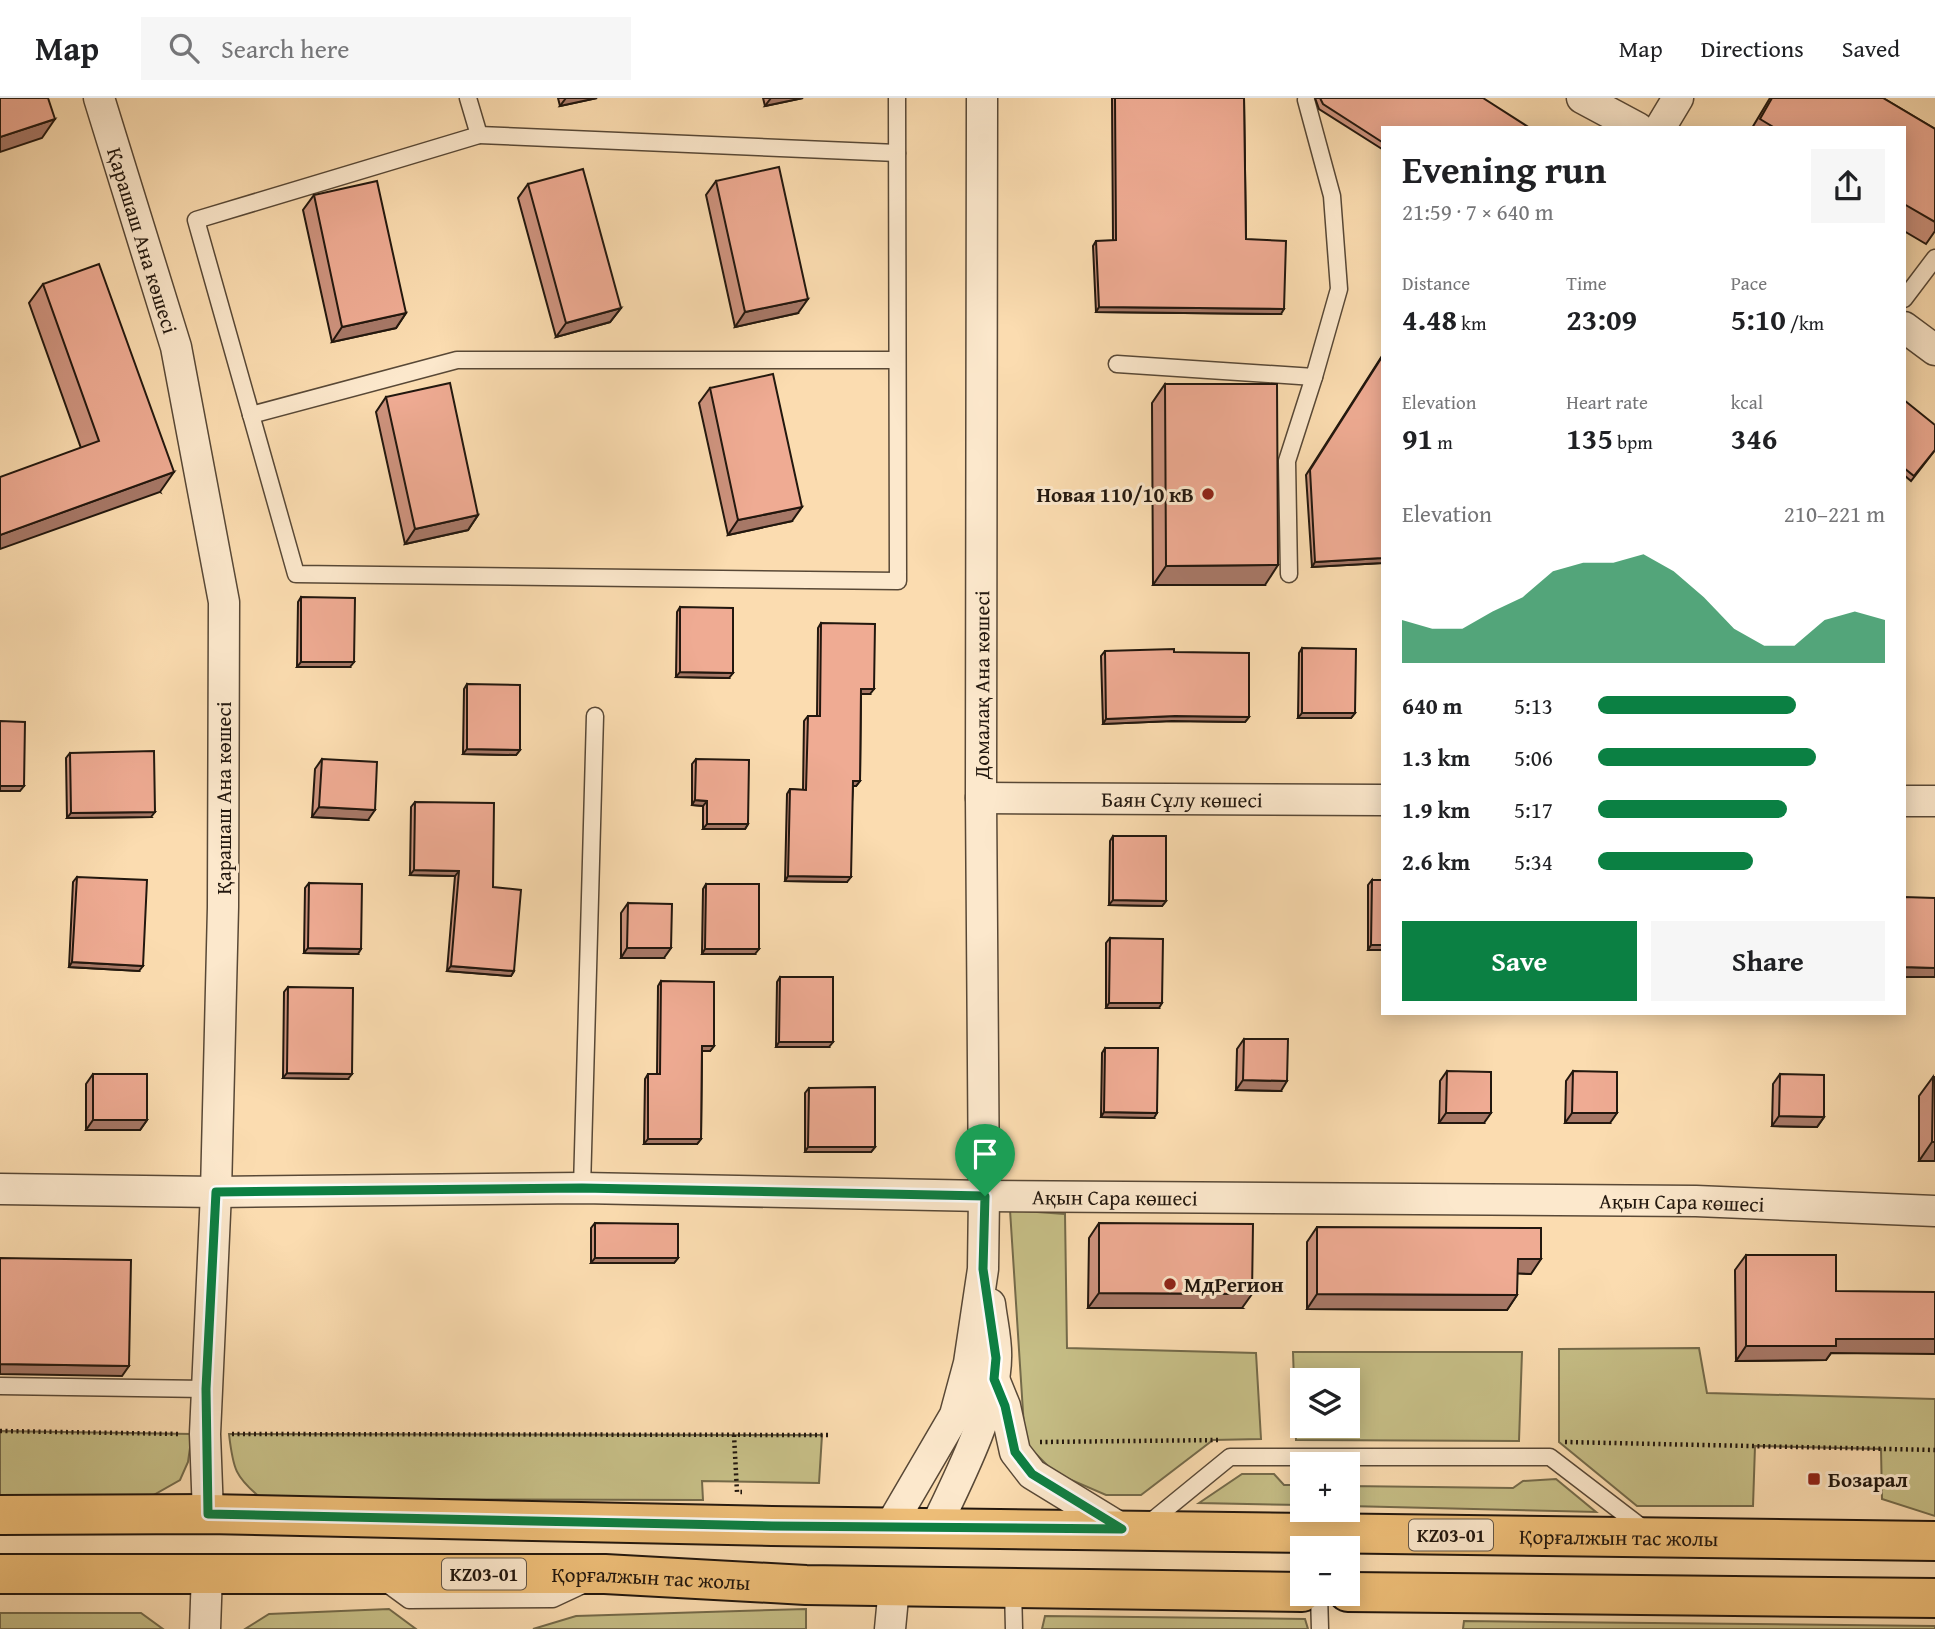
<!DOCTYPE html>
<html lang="en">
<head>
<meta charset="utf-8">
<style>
  :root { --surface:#fff; --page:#f6f6f6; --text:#202124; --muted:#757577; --line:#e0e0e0; --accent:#0b8043 }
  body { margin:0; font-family:"Gentium Book Plus",serif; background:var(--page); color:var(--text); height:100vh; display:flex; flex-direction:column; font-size:26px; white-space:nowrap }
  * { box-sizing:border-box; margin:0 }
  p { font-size:23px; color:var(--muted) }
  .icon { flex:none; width:38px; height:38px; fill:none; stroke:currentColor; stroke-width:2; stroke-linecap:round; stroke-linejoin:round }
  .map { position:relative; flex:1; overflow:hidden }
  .details { position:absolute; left:1381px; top:28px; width:525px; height:889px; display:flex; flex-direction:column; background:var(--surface); border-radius:0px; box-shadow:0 4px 18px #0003 }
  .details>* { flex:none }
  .buttons { position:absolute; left:1290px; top:1270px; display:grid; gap:14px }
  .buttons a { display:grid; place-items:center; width:70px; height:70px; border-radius:0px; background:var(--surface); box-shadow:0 4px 18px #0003; font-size:35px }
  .pin { position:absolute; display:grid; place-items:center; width:60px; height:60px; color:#fff; margin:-72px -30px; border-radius:50% 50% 50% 0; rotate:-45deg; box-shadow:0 0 7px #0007 }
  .pin .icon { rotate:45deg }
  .round { display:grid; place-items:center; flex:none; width:74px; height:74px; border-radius:0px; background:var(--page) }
  .headline { display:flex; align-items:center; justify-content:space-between; height:119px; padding:0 21px }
  h1 { font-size:38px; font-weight:600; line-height:52px }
  .stats { display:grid; grid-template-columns:repeat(3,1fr); gap:10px; height:119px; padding:7px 21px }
  .stats div { display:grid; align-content:center }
  .stats b { font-size:30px; font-weight:600 }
  .stats small { font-size:19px; font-weight:400 }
  .stats p { font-size:19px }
  .chart { height:196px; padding:14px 21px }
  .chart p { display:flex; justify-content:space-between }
  .chart svg { width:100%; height:126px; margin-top:7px; fill:var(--accent); opacity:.7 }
  .button { display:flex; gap:14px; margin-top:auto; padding:14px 21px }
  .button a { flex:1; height:80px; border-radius:0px; background:var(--accent); color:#fff; font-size:28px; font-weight:600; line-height:80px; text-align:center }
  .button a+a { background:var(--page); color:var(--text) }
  ul { padding:0 21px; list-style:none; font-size:23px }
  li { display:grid; grid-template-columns:112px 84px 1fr; align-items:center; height:52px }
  li i { height:18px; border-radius:9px; background:var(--accent) }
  header { display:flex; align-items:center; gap:42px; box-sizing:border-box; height:98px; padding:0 35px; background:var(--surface); border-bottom:2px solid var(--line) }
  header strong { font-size:33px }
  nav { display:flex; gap:38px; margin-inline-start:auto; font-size:24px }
  .search { width:490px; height:63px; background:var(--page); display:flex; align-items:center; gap:18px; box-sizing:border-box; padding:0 24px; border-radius:0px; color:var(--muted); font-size:26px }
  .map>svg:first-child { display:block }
</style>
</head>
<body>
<header>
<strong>Map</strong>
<div class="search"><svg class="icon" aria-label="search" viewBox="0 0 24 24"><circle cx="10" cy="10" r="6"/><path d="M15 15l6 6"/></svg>Search here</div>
<nav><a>Map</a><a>Directions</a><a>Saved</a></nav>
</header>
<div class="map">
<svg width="1935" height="1531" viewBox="0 0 1935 1531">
  <rect width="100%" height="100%" fill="#fbdcb0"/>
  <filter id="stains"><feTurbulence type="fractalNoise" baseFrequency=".00286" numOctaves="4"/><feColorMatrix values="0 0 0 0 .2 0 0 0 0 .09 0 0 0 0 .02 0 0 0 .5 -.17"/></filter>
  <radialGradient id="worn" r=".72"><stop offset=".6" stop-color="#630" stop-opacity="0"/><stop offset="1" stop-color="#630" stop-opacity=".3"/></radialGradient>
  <!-- green -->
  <g fill="#c6be86" stroke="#746a4a" stroke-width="2" fill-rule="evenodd">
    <polygon points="1010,1112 1065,1116 1067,1250 1256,1255 1261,1341 1213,1342 1141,1397 1106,1397 1055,1375 1025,1345"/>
    <polygon points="1699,1250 1707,1295 1935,1301 1935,1418 1882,1401 1881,1351 1755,1348 1753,1408 1637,1408 1559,1344 1559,1251"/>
    <path d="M1293,1254h229l-3,89 -223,-1zM1302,1283h46v45h-46z"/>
    <polygon points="0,1333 192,1336 188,1364 180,1382 150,1399 9,1400 0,1397"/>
    <path d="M229,1336l593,1 -3,48 -117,-2 1,19 -441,-1c-27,-22 -29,-30 -33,-65z"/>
    <polygon points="1242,1376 1274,1376 1284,1387 1302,1387 1302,1407 1199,1405"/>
    <polygon points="1556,1381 1596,1414 1348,1408 1348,1388 1513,1390 1523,1383"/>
    <polygon points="389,1511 416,1531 245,1531 269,1516"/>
    <polygon points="806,1511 806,1531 533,1531 576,1518"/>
    <polygon points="0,1515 141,1515 163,1531 0,1531"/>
    <polygon points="1045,1518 1305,1521 1308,1531 1042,1531"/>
    <polygon points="1464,1523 1935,1528 1935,1531 1463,1531"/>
  </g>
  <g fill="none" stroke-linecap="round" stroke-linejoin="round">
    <defs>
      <g id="lane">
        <polyline points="468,0 479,37 196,122 296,476 898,483 897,0"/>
        <polyline points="479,37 897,55"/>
        <polyline points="1904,201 1935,160"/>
        <polyline points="1117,266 1314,279 1339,191 1332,98 1306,2"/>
        <polyline points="251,317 457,262 897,262"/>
        <polyline points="1289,476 1287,363 1314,279"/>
        <polyline points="582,1090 595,618"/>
        <polyline points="0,1288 206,1291"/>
        <polyline points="1148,1426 1230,1359 1550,1359 1644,1431"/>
        <polyline points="383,1483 409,1502 553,1501 583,1487"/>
        <polyline points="1013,1490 1014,1531"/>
        <polyline points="1319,1496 1320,1531"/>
      </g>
      <g id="street">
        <path id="s1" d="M99,0l77,249 48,255 -1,305 -7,285 -11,242 3,80"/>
        <polyline points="1582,0 1638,30"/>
        <polyline points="1660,30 1678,0"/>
        <polyline points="1904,229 1935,252"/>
        <path id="s2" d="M981,700l401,2"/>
        <polyline points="1904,703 1935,703"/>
        <path id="s3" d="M0,1091l216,3 366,-4 402,8 712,5 239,10"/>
        <polyline points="994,1281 1005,1308 1015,1354 1032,1376 1122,1431"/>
        <path id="s4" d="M889,1430l66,-113 14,-52 14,-94 1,-73 -3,-398 1,-700"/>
        <path d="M935,1430c21,-44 61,-122 61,-170 1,-17 -4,-36 -6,-54"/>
        <polyline points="205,1531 207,1475"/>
        <polyline points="890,1531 894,1489"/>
      </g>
      <g id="primary">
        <path id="s5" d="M0,1417l208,-1 564,12 1163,15"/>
        <path id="s6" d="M0,1476h605l201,11 496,7"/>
        <polyline points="1348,1494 1935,1500"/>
      </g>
    </defs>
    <!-- lane casing -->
    <use href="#lane" stroke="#584836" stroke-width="19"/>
    <!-- street casing -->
    <use href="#street" stroke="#584836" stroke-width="33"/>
    <!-- primary casing -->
    <use href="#primary" stroke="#22170e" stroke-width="42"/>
    <!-- path -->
    <g stroke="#22170e" stroke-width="4.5" stroke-dasharray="2 3.5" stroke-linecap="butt">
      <polyline points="0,1333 181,1336"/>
      <polyline points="232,1336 829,1337"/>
      <polyline points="734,1337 737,1394 742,1394"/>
      <polyline points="1040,1344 1220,1342"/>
      <polyline points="1565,1344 1935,1352"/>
    </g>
    <!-- lane -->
    <use href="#lane" stroke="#fce8cc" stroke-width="16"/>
    <!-- street -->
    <use href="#street" stroke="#fce8cc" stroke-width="30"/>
    <!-- primary -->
    <use href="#primary" stroke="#eebe78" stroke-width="38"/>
  </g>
  <!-- wall -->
  <g fill="#ce937e" stroke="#22170e" stroke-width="2">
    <polygon points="558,0 597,0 560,8"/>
    <polygon points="763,0 803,0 765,8"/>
    <polygon points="1112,0 1244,0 1246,141 1281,216 1096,214 1093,148 1096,143 1113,143"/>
    <polygon points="1315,0 1483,0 1382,30 1382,51 1319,11"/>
    <polygon points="1770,0 1883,0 1935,31 1935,133 1926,146 1904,133 1904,30 1752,30"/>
    <polygon points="716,83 798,215 735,229 706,97"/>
    <polygon points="528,86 621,210 610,224 556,239 518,100"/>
    <polygon points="314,97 406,215 396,230 332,244 303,112"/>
    <polygon points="43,186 160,394 81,350 29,205"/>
    <polygon points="1382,258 1382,465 1312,469 1306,377"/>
    <polygon points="1165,286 1265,487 1153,487 1152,305"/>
    <polygon points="710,290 792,423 728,437 699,305"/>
    <polygon points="386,299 478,417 468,432 405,446 376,314"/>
    <polygon points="1904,302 1935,352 1911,383 1904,377"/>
    <polygon points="301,499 350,569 297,569 298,504"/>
    <polygon points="680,509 729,580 676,579 677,514"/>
    <polygon points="821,525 870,596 861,596 860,683 856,688 853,688 847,784 785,783 787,696 790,691 803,692 804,623 808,618 817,618 818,530"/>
    <polygon points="1302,550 1355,615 1351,620 1298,620 1299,555"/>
    <polygon points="1105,553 1174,554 1249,619 1245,624 1172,623 1103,626 1101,558"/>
    <polygon points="467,586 520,652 516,657 463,656 464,591"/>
    <polygon points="70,655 151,719 67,720 66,660"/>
    <polygon points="322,661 368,722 312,719 315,671"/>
    <polygon points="696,661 748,726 745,731 703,731 703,708 692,707 692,666"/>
    <polygon points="415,704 493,789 514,873 511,878 447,873 455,778 410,777 411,709"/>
    <polygon points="1113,738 1166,803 1162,808 1109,807 1110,743"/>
    <polygon points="77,779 139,873 69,869 73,784"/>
    <polygon points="1372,782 1382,852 1368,852 1368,787"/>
    <polygon points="309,785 358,856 304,855 305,790"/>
    <polygon points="706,786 755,856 702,856 703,791"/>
    <polygon points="628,805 664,860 621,860 621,815"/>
    <polygon points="1110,840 1159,910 1106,910 1106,845"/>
    <polygon points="780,879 829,949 776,949 777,884"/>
    <polygon points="661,883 714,948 710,953 702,953 701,1041 697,1046 644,1046 645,981 648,976 657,976 658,888"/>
    <polygon points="288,889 348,981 283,980 284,894"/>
    <polygon points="1244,941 1281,993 1236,992 1237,951"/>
    <polygon points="1105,950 1154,1020 1101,1019 1102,955"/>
    <polygon points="1447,973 1484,1025 1439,1025 1440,983"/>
    <polygon points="1573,973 1610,1025 1565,1025 1566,983"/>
    <polygon points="93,976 147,1022 140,1032 86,1032 86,986"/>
    <polygon points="1780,976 1824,1019 1817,1029 1772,1028 1773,986"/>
    <polygon points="1933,979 1935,1063 1919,1063 1919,998"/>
    <polygon points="809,990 875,1049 871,1054 805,1054 805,995"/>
    <polygon points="595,1125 678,1160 674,1165 591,1165 591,1130"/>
    <polygon points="1099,1125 1242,1210 1088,1210 1089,1140"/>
    <polygon points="1317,1129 1531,1176 1517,1175 1517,1197 1507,1212 1307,1211 1307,1144"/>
    <polygon points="1746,1157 1831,1255 1826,1262 1736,1263 1735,1172"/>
  </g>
  <!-- shaded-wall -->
  <g fill="#a77867" stroke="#22170e" stroke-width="2">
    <polygon points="566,0 597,0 560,8"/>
    <polygon points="771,0 803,0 765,8"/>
    <polygon points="55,21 42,40 0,54 0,39"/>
    <polygon points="808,201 798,215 735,229 745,214"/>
    <polygon points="1099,209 1284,211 1281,216 1096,214"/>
    <polygon points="621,210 610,224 556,239 566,225"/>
    <polygon points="406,215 396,230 332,244 342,229"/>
    <polygon points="174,374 160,394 0,451 0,437"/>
    <polygon points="802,409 792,423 728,437 738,422"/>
    <polygon points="478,417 468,432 405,446 415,431"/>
    <polygon points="1382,460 1382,465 1312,469 1315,464"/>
    <polygon points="1278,467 1265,487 1153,487 1166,468"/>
    <polygon points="301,564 354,564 350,569 297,569"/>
    <polygon points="680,574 733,575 729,580 676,579"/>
    <polygon points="861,591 874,591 870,596 857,596"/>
    <polygon points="1302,615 1355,615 1351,620 1298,620"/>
    <polygon points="1175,618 1249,619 1245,624 1172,623 1103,626 1106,621"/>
    <polygon points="467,651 520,652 516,657 463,656"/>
    <polygon points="853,683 860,683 856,688 850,688"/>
    <polygon points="0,688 24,688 20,693 0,693"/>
    <polygon points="695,702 707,703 703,708 692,707"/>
    <polygon points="319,709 375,712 368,722 312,719"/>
    <polygon points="155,714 151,719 67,720 71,715"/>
    <polygon points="707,726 748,726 745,731 703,731"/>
    <polygon points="414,772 459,773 455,778 410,777"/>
    <polygon points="788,778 851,779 847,784 785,783"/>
    <polygon points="1113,802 1166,803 1162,808 1109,807"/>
    <polygon points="1371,847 1382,847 1382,852 1368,852"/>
    <polygon points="308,850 361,851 358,856 304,855"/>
    <polygon points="627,850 671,850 664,860 621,860"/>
    <polygon points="705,851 759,851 755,856 702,856"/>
    <polygon points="72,864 143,868 139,873 69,869"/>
    <polygon points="451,868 514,873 511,878 447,873"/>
    <polygon points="1904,869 1935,870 1935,879 1904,879"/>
    <polygon points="1109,905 1162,905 1159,910 1106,910"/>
    <polygon points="779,944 833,944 829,949 776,949"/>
    <polygon points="702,948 714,948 710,953 698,953"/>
    <polygon points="287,975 352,976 348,981 283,980"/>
    <polygon points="1243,982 1287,983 1281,993 1236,992"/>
    <polygon points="1104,1014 1157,1015 1154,1020 1101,1019"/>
    <polygon points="1446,1015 1491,1015 1484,1025 1439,1025"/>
    <polygon points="1572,1015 1617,1015 1610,1025 1565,1025"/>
    <polygon points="1779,1018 1824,1019 1817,1029 1772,1028"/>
    <polygon points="93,1022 147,1022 140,1032 86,1032"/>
    <polygon points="648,1041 701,1041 697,1046 644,1046"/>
    <polygon points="1932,1044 1935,1044 1935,1063 1919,1063"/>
    <polygon points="808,1049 875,1049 871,1054 805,1054"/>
    <polygon points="595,1160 678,1160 674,1165 591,1165"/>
    <polygon points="1518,1161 1541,1161 1531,1176 1507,1175"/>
    <polygon points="1099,1195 1252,1196 1242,1210 1088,1210"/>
    <polygon points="1317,1196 1517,1197 1507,1212 1307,1211"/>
    <polygon points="1836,1241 1935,1241 1935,1256 1831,1255 1826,1262 1736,1263 1746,1248"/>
    <polygon points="0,1266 129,1268 122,1278 0,1276"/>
  </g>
  <!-- building -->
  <g fill="#efab93" stroke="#22170e" stroke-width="2">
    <polygon points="0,0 48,0 55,21 0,39"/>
    <polygon points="1115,0 1244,0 1246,141 1286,143 1284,211 1099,209 1096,143 1116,142"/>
    <polygon points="1320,0 1483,0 1530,30 1382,30 1382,44 1323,6"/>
    <polygon points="1772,0 1883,0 1935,31 1935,124 1904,106 1904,30 1775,30 1760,21"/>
    <polygon points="779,69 808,201 745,214 716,83"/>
    <polygon points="583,71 621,210 566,225 528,86"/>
    <polygon points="377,83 406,215 342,229 314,97"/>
    <polygon points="99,166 174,374 0,437 0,379 99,343 43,186"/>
    <polygon points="1382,259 1382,460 1315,464 1310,372"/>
    <polygon points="773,276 802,409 738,422 710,290"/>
    <polygon points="450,285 478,417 415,431 386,299"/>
    <polygon points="1165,286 1277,286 1278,467 1166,468"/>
    <polygon points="1904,302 1935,327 1935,352 1914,378 1904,370"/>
    <polygon points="301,499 355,500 354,564 301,564"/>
    <polygon points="680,509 733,510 733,575 680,574"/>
    <polygon points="821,525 875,526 874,591 861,591 860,683 853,683 851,779 788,778 790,691 806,692 808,618 820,618"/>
    <polygon points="1302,550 1356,551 1355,615 1302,615"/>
    <polygon points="1174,551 1174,554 1249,555 1249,619 1175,618 1106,621 1105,553"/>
    <polygon points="467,586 520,587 520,652 467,651"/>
    <polygon points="0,623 25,624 24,688 0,688"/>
    <polygon points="154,653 155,714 71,715 70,655"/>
    <polygon points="322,661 377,664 375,712 319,709"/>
    <polygon points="696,661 749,662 748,726 707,726 707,703 695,702"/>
    <polygon points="415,704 494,705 493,789 521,792 514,873 451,868 459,773 414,772"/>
    <polygon points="1113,738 1166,738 1166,803 1113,802"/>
    <polygon points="77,779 147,782 143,868 72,864"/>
    <polygon points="1372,782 1382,782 1382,847 1371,847"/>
    <polygon points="309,785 362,786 361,851 308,850"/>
    <polygon points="706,786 759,786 759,851 705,851"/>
    <polygon points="1904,799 1935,800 1935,870 1904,869"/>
    <polygon points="628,805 672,806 671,850 627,850"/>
    <polygon points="1110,840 1163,841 1162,905 1109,905"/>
    <polygon points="780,879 833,879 833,944 779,944"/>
    <polygon points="661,883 714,884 714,948 702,948 701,1041 648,1041 648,976 660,976"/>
    <polygon points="288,889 353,890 352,976 287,975"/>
    <polygon points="1244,941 1288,941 1287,983 1243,982"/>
    <polygon points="1105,950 1158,950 1157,1015 1104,1014"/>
    <polygon points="1447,973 1491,974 1491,1015 1446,1015"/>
    <polygon points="1573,973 1617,974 1617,1015 1572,1015"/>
    <rect x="93" y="976" width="54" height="46"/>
    <polygon points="1780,976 1824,977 1824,1019 1779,1018"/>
    <polygon points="1933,979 1935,979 1935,1044 1932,1044"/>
    <polygon points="875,989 875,1049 808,1049 809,990"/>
    <polygon points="595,1125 678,1126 678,1160 595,1160"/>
    <polygon points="1099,1125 1253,1126 1252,1196 1099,1195"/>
    <polygon points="1317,1129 1541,1130 1541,1161 1518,1161 1517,1197 1317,1196"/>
    <polygon points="1746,1157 1836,1157 1836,1193 1935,1194 1935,1241 1836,1241 1836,1248 1746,1248"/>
    <polygon points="0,1160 131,1162 129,1268 0,1266"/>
  </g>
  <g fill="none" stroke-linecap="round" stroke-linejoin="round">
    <defs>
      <polygon id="route" points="582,1090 985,1098 983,1171 996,1260 994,1281 1005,1308 1015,1354 1032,1376 1122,1431 772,1428 208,1416 206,1291 216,1094"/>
    </defs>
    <!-- route casing -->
    <use href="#route" stroke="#fff" stroke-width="14"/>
    <!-- route -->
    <use href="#route" stroke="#0b8043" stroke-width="9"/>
  </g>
  <!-- markers -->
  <g fill="#8f2418" stroke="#fce8cc" stroke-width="2.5">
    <circle cx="1208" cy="396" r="7"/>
    <circle cx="1170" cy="1186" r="7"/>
    <rect x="1807" y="1374" width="14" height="14" rx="3.5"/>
  </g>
  <g text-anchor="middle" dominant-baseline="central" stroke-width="6" stroke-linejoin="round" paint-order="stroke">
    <!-- shield labels -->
    <g fill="#fce8cc" stroke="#635647" stroke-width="2">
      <rect x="1409" y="1421.5" width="84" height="31" rx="5"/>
      <rect x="442" y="1460.5" width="84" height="31" rx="5"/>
    </g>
    <g font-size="19" font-weight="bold" fill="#22170e">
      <text x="1451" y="1437">KZ03-01</text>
      <text x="484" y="1476">KZ03-01</text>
    </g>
    <!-- street labels -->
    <g font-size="21" fill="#22170e" stroke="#fce8cc">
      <text stroke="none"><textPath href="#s1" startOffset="149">Қарашаш Ана көшесі</textPath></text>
      <text stroke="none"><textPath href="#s4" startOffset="864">Домалақ Ана көшесі</textPath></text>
      <text transform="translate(223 700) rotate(-90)">Қарашаш Ана көшесі</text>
      <text stroke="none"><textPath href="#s2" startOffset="201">Баян Сұлу көшесі</textPath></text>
      <text stroke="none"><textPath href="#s3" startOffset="1115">Ақын Сара көшесі</textPath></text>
      <text stroke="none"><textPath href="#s3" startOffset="1682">Ақын Сара көшесі</textPath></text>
      <text stroke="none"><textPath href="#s5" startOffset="1619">Қорғалжын тас жолы</textPath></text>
      <text stroke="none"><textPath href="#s6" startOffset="651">Қорғалжын тас жолы</textPath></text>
    </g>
    <!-- poi labels -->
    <g font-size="21" font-weight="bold" fill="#22170e" stroke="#fce8cc" text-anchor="start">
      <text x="1194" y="396" text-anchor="end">Новая 110/10 кВ</text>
      <text x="1184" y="1186">МдРегион</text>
      <text x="1828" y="1381">Бозарал</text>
    </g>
  </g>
  <rect width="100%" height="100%" filter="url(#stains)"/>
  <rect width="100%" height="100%" fill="url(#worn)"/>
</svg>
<div class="buttons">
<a><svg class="icon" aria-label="layers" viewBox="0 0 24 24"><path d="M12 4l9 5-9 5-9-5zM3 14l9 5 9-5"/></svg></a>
<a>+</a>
<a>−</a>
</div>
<div class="pin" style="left:985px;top:1098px;background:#1e9e55"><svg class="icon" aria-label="arrive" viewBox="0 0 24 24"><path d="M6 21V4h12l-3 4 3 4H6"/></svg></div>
<section class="details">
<div class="headline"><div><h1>Evening run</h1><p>21:59 · 7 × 640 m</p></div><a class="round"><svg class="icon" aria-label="share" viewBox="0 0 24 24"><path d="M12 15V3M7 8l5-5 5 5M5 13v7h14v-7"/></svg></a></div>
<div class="stats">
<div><p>Distance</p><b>4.48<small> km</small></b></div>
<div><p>Time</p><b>23:09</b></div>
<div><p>Pace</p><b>5:10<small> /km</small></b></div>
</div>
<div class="stats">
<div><p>Elevation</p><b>91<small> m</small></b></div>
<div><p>Heart rate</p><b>135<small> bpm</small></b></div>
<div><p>kcal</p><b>346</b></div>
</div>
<div class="chart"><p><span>Elevation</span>210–221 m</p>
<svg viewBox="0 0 160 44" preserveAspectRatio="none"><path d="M0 44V29L10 32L20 32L30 26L40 21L50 12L60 9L70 9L80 6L90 12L100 21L110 32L120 38L130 38L140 29L150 26L160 29V44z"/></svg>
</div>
<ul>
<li><b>640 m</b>5:13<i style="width:69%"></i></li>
<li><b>1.3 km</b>5:06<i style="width:76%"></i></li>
<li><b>1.9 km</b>5:17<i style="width:66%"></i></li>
<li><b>2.6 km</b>5:34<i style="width:54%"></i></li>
</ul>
<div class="button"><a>Save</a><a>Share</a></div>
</section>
</div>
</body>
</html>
